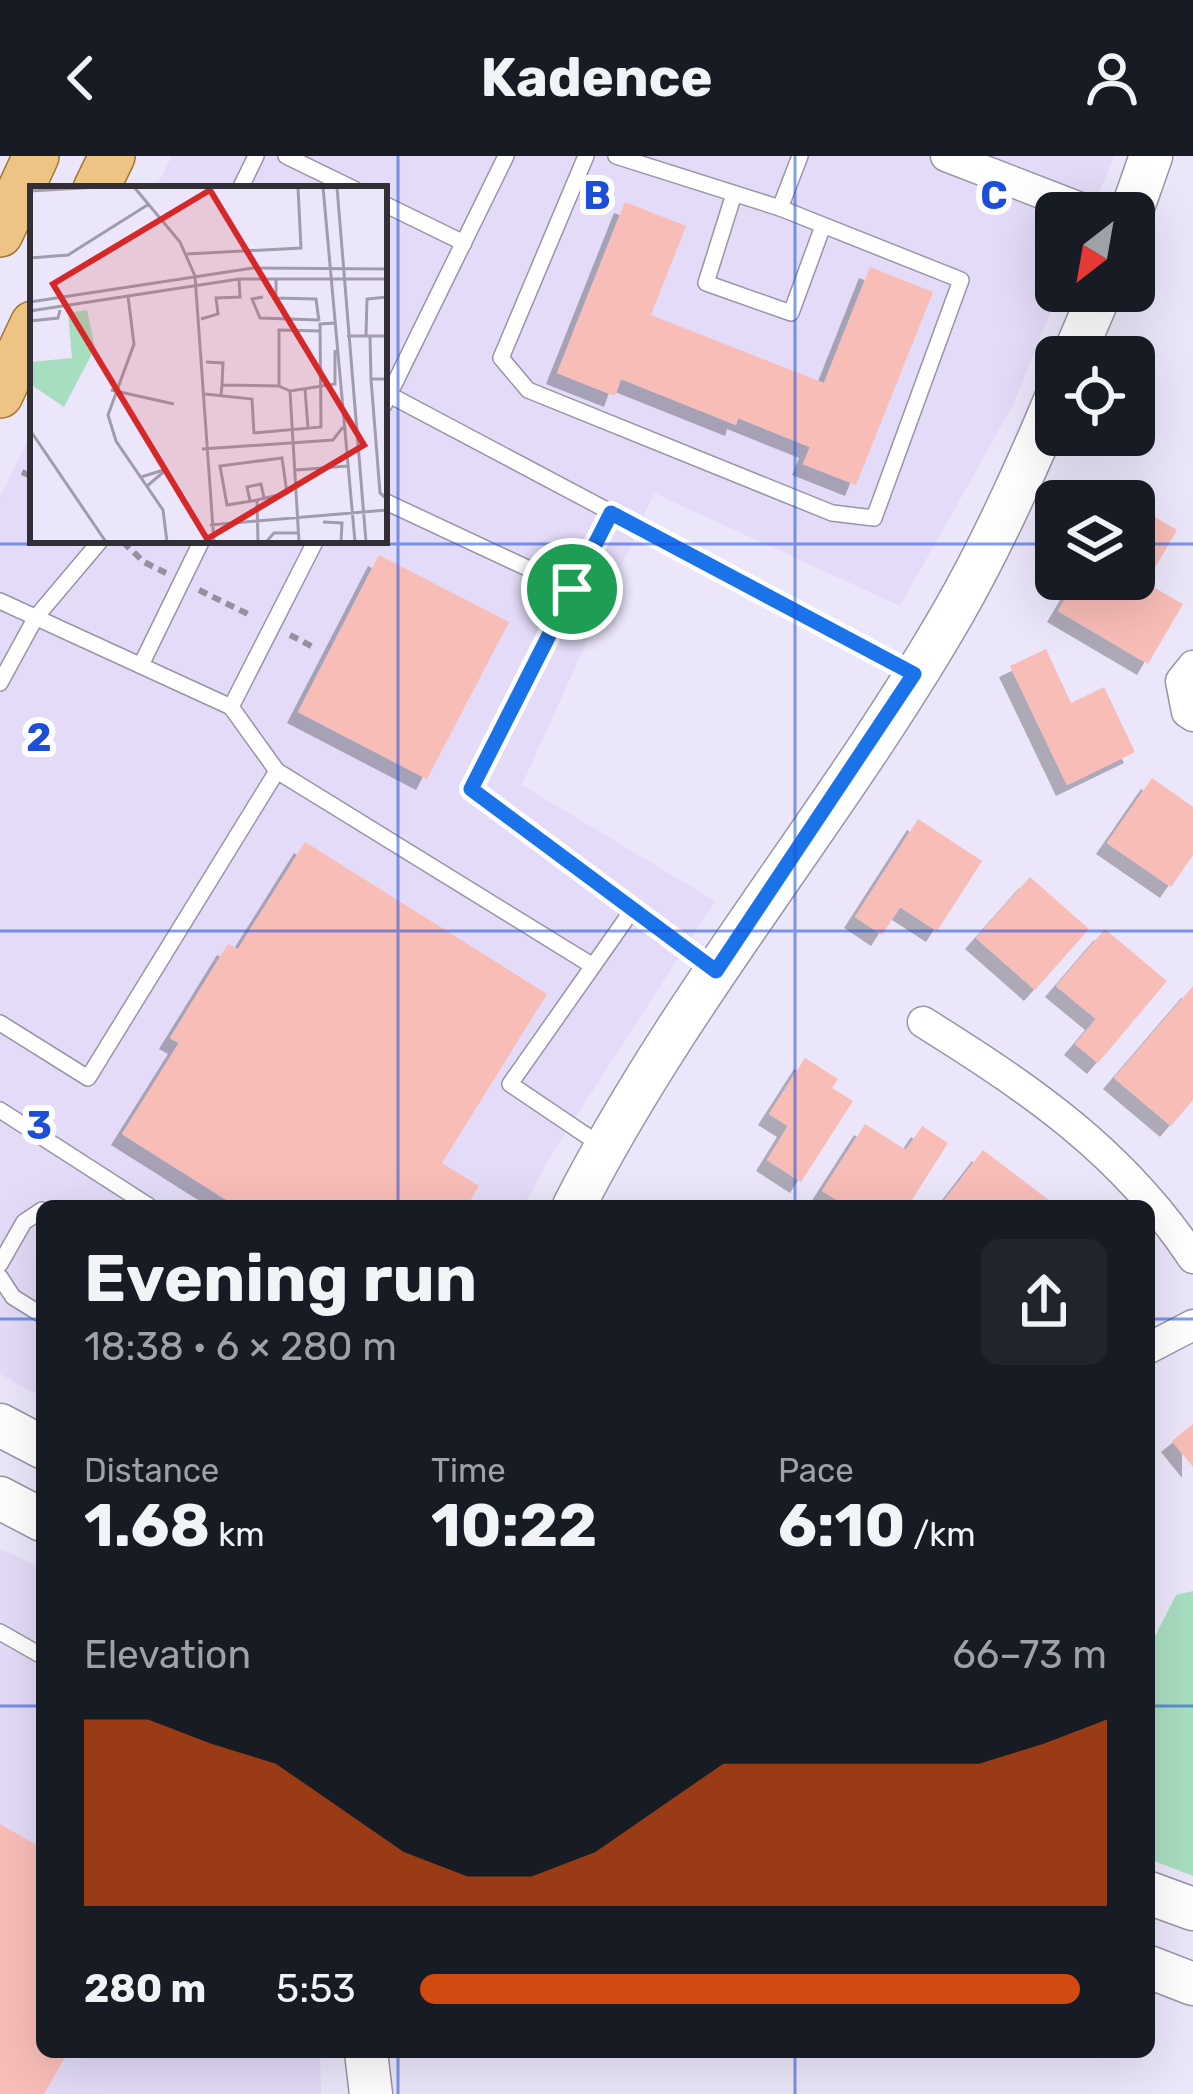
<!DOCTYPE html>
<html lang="en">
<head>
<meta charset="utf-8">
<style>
  :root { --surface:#171b24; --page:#20242c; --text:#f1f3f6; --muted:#9ea1a6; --accent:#d14b11 }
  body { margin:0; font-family:Rubik,sans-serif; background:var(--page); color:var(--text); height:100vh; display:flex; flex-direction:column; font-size:45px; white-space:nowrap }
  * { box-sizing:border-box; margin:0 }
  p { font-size:39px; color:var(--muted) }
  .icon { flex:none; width:66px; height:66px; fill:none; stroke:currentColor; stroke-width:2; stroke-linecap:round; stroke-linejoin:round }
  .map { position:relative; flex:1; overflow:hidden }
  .side { position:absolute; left:36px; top:1044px; width:1119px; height:858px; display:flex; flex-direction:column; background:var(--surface); border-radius:18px; box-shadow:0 12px 48px #0002 }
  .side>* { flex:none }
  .needle { width:78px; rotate:211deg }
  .controls { position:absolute; left:1035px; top:36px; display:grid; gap:24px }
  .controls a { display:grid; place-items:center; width:120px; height:120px; border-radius:18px; background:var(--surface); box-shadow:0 12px 48px #0002; font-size:60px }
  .pin { position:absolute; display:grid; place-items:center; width:102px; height:102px; color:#fff; margin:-51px; border:6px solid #fff; border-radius:50%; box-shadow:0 3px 12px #0007 }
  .round { display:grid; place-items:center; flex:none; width:126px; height:126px; border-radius:18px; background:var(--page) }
  .overview { display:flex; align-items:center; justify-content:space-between; height:204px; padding:0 48px }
  h1 { font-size:66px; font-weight:700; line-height:90px }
  .stats { display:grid; grid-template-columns:repeat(3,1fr); gap:18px; height:204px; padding:12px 48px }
  .stats div { display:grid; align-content:center }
  .stats b { font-size:60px; font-weight:700 }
  .stats small { font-size:33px; font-weight:400 }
  .stats p { font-size:33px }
  .chart { height:336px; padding:24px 48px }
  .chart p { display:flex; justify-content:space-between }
  .chart svg { width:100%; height:216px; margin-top:12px; fill:var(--accent); opacity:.7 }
  ul { padding:0 48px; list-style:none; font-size:39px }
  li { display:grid; grid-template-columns:192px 144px 1fr; align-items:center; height:90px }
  li i { height:30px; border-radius:15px; background:var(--accent) }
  header { display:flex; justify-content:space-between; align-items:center; height:156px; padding:0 48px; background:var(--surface); font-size:54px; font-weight:700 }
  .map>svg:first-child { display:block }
</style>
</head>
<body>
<header><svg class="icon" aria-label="back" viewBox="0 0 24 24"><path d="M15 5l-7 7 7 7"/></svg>Kadence<svg class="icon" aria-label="person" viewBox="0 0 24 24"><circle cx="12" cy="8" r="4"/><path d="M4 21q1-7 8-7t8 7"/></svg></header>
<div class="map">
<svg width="1193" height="1938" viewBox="0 0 1193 1938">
  <defs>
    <filter id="shadow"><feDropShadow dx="-11" dy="11" stdDeviation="0" flood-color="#0004"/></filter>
  </defs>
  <rect width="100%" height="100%" fill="#ece6fa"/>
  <!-- built -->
  <g fill="#e3dbf7">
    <polygon points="172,0 1114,0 1091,57 1056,57 1056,135 1059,135 1013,249 900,450 654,337 522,629 715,745 548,1004 524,1050 42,1050 42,1241 0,1218 0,342 33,273 33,384 384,384 384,33 155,33"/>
    <polygon points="0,1393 42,1412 42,1896 320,1896 321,1938 0,1938"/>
  </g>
  <!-- green -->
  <polygon fill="#a8dec0" points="1193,1435 1193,1720 1149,1703 1149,1492 1176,1439"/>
  <!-- building -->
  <g fill="#f9bdb8" filter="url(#shadow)">
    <polygon points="625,46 686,70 651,159 824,227 870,111 933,136 856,329 803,308 810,291 738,262 736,269 621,223 615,240 557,217"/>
    <polygon points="1143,354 1177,374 1146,427 1183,448 1148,508 1058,455 1077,423 1098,432 1103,423 1134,423 1134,370"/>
    <polygon points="379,399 509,466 427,623 298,556"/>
    <polygon points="1046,493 1071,547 1104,531 1135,596 1067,629 1010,510"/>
    <polygon points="1152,622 1193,651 1193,699 1171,731 1107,687"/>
    <polygon points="918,663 982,705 937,775 900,751 882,779 855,761"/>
    <polygon points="305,686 547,838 442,1007 479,1030 467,1050 236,1050 122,978 179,887 170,882 228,788 238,793"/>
    <polygon points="1030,721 1089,773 1035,834 976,782"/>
    <polygon points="1105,773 1167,825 1098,907 1075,888 1096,863 1056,830"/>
    <polygon points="1193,830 1193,944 1171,970 1114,922"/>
    <polygon points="805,902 838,923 832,932 853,945 801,1026 767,1004 788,970 769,958"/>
    <polygon points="865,968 906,994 922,970 948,987 908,1050 847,1050 822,1035"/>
    <polygon points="983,994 1050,1045 1046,1050 940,1050"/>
    <polygon points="1193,1268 1193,1311 1172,1285"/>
    <polygon points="0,1668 42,1692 42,1896 68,1896 44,1938 0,1938"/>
  </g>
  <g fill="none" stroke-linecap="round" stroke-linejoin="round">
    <defs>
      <g id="lane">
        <polyline points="286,0 354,33"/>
        <polyline points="586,0 501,202 528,234 832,357 874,362 961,124 780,52 616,0"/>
        <polyline points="240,33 256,0"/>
        <polyline points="734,38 706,127 791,157 823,70"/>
        <polyline points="384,48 464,87"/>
        <polyline points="780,52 800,0"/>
        <polyline points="384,236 912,516"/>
        <polyline points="384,249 506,0"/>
        <polyline points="384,345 572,433"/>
        <polyline points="611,357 471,633 714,814"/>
        <polyline points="0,445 231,551 316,384"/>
        <polyline points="141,509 202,384"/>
        <polyline points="0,527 36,461 101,384"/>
        <polyline points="277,615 593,810 633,753"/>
        <polyline points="593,810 510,928 602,990"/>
        <polyline points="0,867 88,922 277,615 231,551"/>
        <polyline points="0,954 149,1050"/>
        <polyline points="0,1108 24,1066 42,1054"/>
        <polyline points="0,1121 13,1141 42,1159"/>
        <polyline points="0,1476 42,1500"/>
      </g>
      <g id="street">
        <polyline points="946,0 1093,57"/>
        <polyline points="1193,510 1181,525 1187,556 1193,560"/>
        <path d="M923,866c107,67 199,129 270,236"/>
        <polyline points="1149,1192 1193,1169"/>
      </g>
      <g id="secondary">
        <polyline points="1131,57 1151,0"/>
        <polyline points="1073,201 1101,135"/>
        <path d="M574,1050c107,-210 262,-390 379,-593 39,-68 73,-143 103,-215"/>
        <polyline points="0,1269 42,1291"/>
        <polyline points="0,1342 42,1364"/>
        <polyline points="1149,1737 1193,1753"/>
        <polyline points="1149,1811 1193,1828"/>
        <polyline points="366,1896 371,1938"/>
      </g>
      <g id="primary">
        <polyline points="96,33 112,0"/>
        <polyline points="0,78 36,0"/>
        <polyline points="0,239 33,168"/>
      </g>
    </defs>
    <!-- lane casing -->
    <use href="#lane" stroke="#9a94a7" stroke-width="18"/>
    <!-- street casing -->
    <use href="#street" stroke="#9a94a7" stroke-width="33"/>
    <!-- secondary casing -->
    <use href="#secondary" stroke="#9a94a7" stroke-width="45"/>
    <!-- primary casing -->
    <use href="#primary" stroke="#a37632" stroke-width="48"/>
    <!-- path -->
    <g stroke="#94909e" stroke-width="6" stroke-dasharray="9 6" stroke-linecap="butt">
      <polyline points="22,316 33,321"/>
      <polyline points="123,386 144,406 166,417"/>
      <polyline points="199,434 252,460"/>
      <polyline points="290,479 313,491"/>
    </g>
    <!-- lane -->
    <use href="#lane" stroke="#fff" stroke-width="15"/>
    <!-- street -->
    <use href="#street" stroke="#fff" stroke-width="30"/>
    <!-- secondary -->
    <use href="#secondary" stroke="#fff" stroke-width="42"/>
    <!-- primary -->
    <use href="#primary" stroke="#edc483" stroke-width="45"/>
  </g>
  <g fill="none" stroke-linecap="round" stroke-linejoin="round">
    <defs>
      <polygon id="route" points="611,357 914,518 716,815 471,633"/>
    </defs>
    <!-- route casing -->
    <use href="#route" stroke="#fff" stroke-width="24"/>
    <!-- route -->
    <use href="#route" stroke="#1a73e8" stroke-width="15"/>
  </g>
  <!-- grid -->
  <path fill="none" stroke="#1d4ed8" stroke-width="3" stroke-opacity="0.55" d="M398,0v1050M795,0v1050M0,388h1056M1134,388h59M0,775h1193M0,1163h42M1149,1163h44M0,1550h42M1149,1550h44M398,1896v42M795,1896v42"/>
  <!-- overview -->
  <g transform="translate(30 30)">
    <rect width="357" height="357" fill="#ece6fa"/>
    <path d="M57,124l8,38 -31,59 -34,-23v-22l42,-4 -4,-45z" fill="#a8dec0"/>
    <path fill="none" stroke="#a19cac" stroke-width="3" d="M104,1l46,55 15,34 19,266M293,1l32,355M307,1l29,355M0,5l68,-4M157,68l114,-6 -3,-61M0,72l38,-3 81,-51M246,94v18l40,1 3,22M98,110l6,48 -26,71 8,26 47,69 4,32M233,111l-11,2 8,19 59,2M0,116l223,-34 134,1M0,125l209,-32h148M171,133l17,-5 -2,-16 24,-1 -1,-18M0,135l28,-3 2,-8M317,150h40M336,150l1,-37 20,-2M340,150l1,43M176,176l17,1 -1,22M357,193h-16l9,114 7,6M275,203l3,39M81,204l63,14M260,205l-11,-5v-56l41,1M175,208l47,5 2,35M191,210l1,-11 57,1M0,244l76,112M224,247l67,-6 -1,-103 15,-1M172,263l131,-9 10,-13M266,284l52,-4M111,291l26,-8 -20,17M227,314l30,-7 -5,-35 -62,8 7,39 30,-5 1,42M220,315l-3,-14 14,-3 3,14M293,336l19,1 -1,19M180,339l177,-15M236,356l8,-9h25M269,356l-9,-151 45,-7v-34"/>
    <path fill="#d62828" fill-opacity="0.15" stroke="#d62828" stroke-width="6" d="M180,4l154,255 -157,94 -154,-255z"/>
    <rect width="357" height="357" fill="none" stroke="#312e36" stroke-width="6"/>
  </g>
  <g font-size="39" text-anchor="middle" font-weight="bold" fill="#1d4ed8" stroke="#fff" stroke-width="12" stroke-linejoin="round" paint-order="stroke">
    <text x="597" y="53">B</text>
    <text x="994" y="53">C</text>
    <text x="39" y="595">2</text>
    <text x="39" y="983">3</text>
  </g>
</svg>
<div class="controls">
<a><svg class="needle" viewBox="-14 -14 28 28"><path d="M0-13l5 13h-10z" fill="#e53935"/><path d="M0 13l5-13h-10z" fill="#9ea1a6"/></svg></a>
<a><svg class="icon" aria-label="locate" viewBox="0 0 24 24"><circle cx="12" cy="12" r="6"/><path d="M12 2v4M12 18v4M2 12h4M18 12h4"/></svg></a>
<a><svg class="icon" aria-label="layers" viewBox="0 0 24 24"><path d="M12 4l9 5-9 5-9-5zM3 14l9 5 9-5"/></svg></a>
</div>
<div class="pin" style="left:572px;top:433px;background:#1e9e55"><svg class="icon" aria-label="arrive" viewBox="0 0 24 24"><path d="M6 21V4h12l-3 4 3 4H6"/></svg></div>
<section class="side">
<div class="overview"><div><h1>Evening run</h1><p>18:38 · 6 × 280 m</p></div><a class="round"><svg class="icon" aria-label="share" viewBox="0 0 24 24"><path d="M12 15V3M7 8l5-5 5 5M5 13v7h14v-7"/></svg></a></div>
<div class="stats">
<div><p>Distance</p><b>1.68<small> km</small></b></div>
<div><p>Time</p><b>10:22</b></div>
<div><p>Pace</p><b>6:10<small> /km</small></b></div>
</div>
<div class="chart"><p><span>Elevation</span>66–73 m</p>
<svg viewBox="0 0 160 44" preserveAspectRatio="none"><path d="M0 44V6L10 6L20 11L30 15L40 24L50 33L60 38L70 38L80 33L90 24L100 15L110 15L120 15L130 15L140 15L150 11L160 6V44z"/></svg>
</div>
<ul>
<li><b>280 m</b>5:53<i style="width:96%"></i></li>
</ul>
</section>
</div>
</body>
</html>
